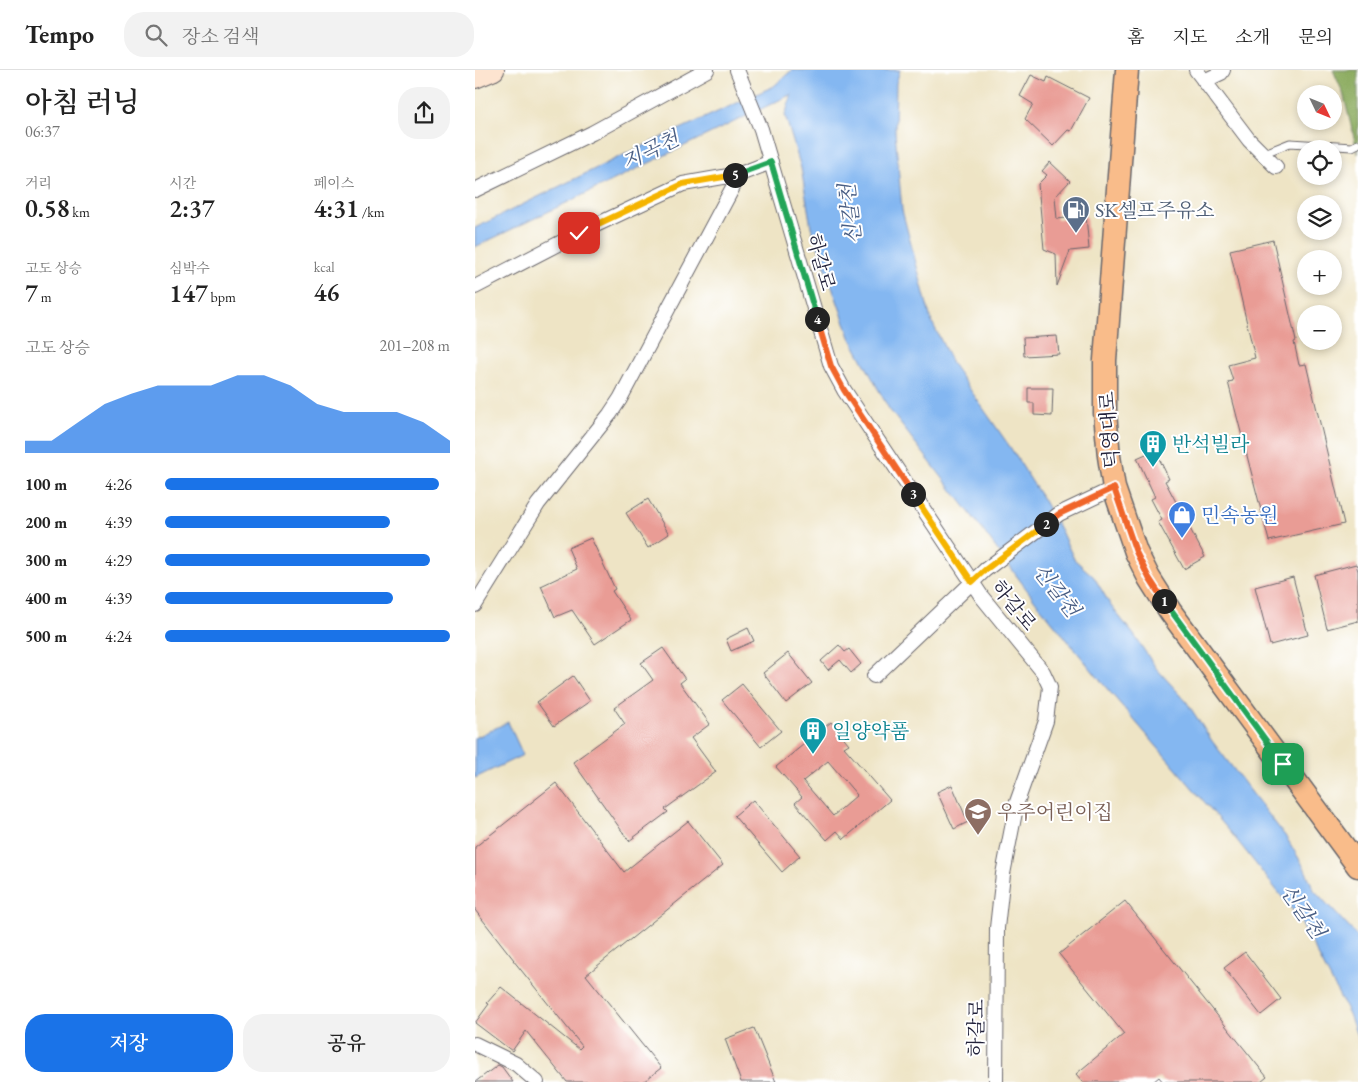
<!DOCTYPE html>
<html lang="ko">
<head>
<meta charset="utf-8">
<style>
  :root { --surface:#fff; --page:#f2f2f2; --text:#222; --muted:#767676; --line:#e0e0e0; --accent:#1a73e8 }
  body { margin:0; font-family:"EB Garamond","Noto Serif KR",serif; background:var(--page); color:var(--text); height:100vh; display:flex; flex-direction:column; font-size:19px; white-space:nowrap }
  * { box-sizing:border-box; margin:0 }
  p { font-size:16px; color:var(--muted) }
  .icon { flex:none; width:28px; height:28px; fill:none; stroke:currentColor; stroke-width:2; stroke-linecap:round; stroke-linejoin:round }
  .map { position:relative; flex:1; overflow:hidden }
  .drawer { display:flex; flex-direction:column; background:var(--surface); width:475px }
  .drawer>* { flex:none }
  .needle { width:32px; rotate:133deg }
  .controls { position:absolute; left:822px; top:15px; display:grid; gap:10px }
  .controls a { display:grid; place-items:center; width:45px; height:45px; border-radius:50%; background:var(--surface); box-shadow:0 2px 8px #0003; font-size:25px }
  .pin { position:absolute; display:grid; place-items:center; width:42px; height:42px; color:#fff; margin:-21px; border-radius:10px; box-shadow:0 2px 8px #0006 }
  .km { position:absolute; width:25px; height:25px; margin:-12px; border-radius:50%; background:#222; color:#fff; font-size:14px; line-height:25px; text-align:center }
  .round { display:grid; place-items:center; flex:none; width:52px; height:52px; border-radius:20px; background:var(--page) }
  .head { display:flex; align-items:center; justify-content:space-between; height:85px; padding:0 25px }
  h1 { font-size:28px; font-weight:600; line-height:38px }
  .stats { display:grid; grid-template-columns:repeat(3,1fr); gap:8px; height:85px; padding:5px 25px }
  .stats div { display:grid; align-content:center }
  .stats b { font-size:25px; font-weight:600 }
  .stats small { font-size:14px; font-weight:400 }
  .stats p { font-size:14px }
  .chart { height:140px; padding:10px 25px }
  .chart p { display:flex; justify-content:space-between }
  .chart svg { width:100%; height:90px; margin-top:5px; fill:var(--accent); opacity:.7 }
  .cta { display:flex; gap:10px; margin-top:auto; padding:10px 25px }
  .cta a { flex:1; height:58px; border-radius:20px; background:var(--accent); color:#fff; font-size:20px; font-weight:600; line-height:58px; text-align:center }
  .cta a+a { background:var(--page); color:var(--text) }
  ul { padding:0 25px; list-style:none; font-size:16px }
  li { display:grid; grid-template-columns:80px 60px 1fr; align-items:center; height:38px }
  li i { height:12px; border-radius:6px; background:var(--accent) }
  header { display:flex; align-items:center; gap:30px; box-sizing:border-box; height:70px; padding:0 25px; background:var(--surface); border-bottom:1px solid var(--line) }
  header strong { font-size:24px }
  nav { display:flex; gap:28px; margin-inline-start:auto; font-size:18px }
  .search { width:350px; height:45px; background:var(--page); display:flex; align-items:center; gap:12px; box-sizing:border-box; padding:0 18px; border-radius:20px; color:var(--muted); font-size:19px }
  main { display:flex; flex:1; min-height:0 }
  .map>svg:first-child { display:block }
</style>
</head>
<body>
<header>
<strong>Tempo</strong>
<div class="search"><svg class="icon" aria-label="search" viewBox="0 0 24 24"><circle cx="10" cy="10" r="6"/><path d="M15 15l6 6"/></svg>장소 검색</div>
<nav><a>홈</a><a>지도</a><a>소개</a><a>문의</a></nav>
</header>
<main>
<section class="drawer">
<div class="head"><div><h1>아침 러닝</h1><p>06:37</p></div><a class="round"><svg class="icon" aria-label="share" viewBox="0 0 24 24"><path d="M12 15V3M7 8l5-5 5 5M5 13v7h14v-7"/></svg></a></div>
<div class="stats">
<div><p>거리</p><b>0.58<small> km</small></b></div>
<div><p>시간</p><b>2:37</b></div>
<div><p>페이스</p><b>4:31<small> /km</small></b></div>
</div>
<div class="stats">
<div><p>고도 상승</p><b>7<small> m</small></b></div>
<div><p>심박수</p><b>147<small> bpm</small></b></div>
<div><p>kcal</p><b>46</b></div>
</div>
<div class="chart"><p><span>고도 상승</span>201–208 m</p>
<svg viewBox="0 0 160 44" preserveAspectRatio="none"><path d="M0 44V38L10 38L20 29L30 20L40 15L50 11L60 11L70 11L80 6L90 6L100 11L110 20L120 24L130 24L140 24L150 29L160 38V44z"/></svg>
</div>
<ul>
<li><b>100 m</b>4:26<i style="width:96%"></i></li>
<li><b>200 m</b>4:39<i style="width:79%"></i></li>
<li><b>300 m</b>4:29<i style="width:93%"></i></li>
<li><b>400 m</b>4:39<i style="width:80%"></i></li>
<li><b>500 m</b>4:24<i style="width:100%"></i></li>
</ul>
<div class="cta"><a>저장</a><a>공유</a></div>
</section>
<div class="map">
<svg width="883" height="1012" viewBox="0 0 883 1012">
  <rect width="100%" height="100%" fill="#fff"/>
  <filter id="ink" filterUnits="userSpaceOnUse"><feTurbulence type="fractalNoise" baseFrequency=".02" numOctaves="2"/><feDisplacementMap in="SourceGraphic" scale="10" xChannelSelector="R" yChannelSelector="G"/><feConvolveMatrix kernelMatrix="1 2 1 2 8 2 1 2 1" color-interpolation-filters="sRGB"/></filter>
  <filter id="wash" filterUnits="userSpaceOnUse"><feTurbulence type="fractalNoise" baseFrequency=".0096" numOctaves="4" result="noise"/><feDisplacementMap in="SourceGraphic" scale="20" xChannelSelector="R" yChannelSelector="G"/><feGaussianBlur stdDeviation="1.12" result="paint"/><feColorMatrix in="noise" values="0 0 0 0 0 0 0 0 0 0 0 0 0 0 0 0 0 1.4 0 .05"/><feComposite in="paint" operator="in"/></filter>
  <g filter="url(#wash)">
    <rect width="100%" height="100%" fill="#eee4c5"/>
    <!-- forest -->
    <polygon fill="#8bab5f" stroke="#56664d" points="858,0 883,0 883,84 868,23"/>
    <!-- water -->
    <g fill="#84b7f1" stroke="#536c96">
      <polygon points="317,0 425,0 421,13 420,61 427,140 456,250 478,295 535,377 568,429 586,461 599,489 619,507 636,536 659,565 681,598 711,631 737,671 811,767 829,797 839,820 883,867 883,969 874,944 823,847 757,764 629,615 561,532 501,451 414,339 375,267 336,157 326,98 310,45 317,24 0,177 0,158 142,88 299,16"/>
      <polygon points="33,652 48,685 0,708 0,668"/>
    </g>
    <g id="blocks">
      <!-- building -->
      <g fill="#e99c95" fill-rule="evenodd">
        <polygon points="556,5 571,12 573,7 614,28 596,61 593,60 578,76 550,49 558,34 545,26"/>
        <polygon points="575,92 595,111 580,127 582,149 611,146 614,179 595,181 582,216 581,184 569,179 563,114 572,105 567,101"/>
        <polygon points="798,170 821,271 819,272 824,295 831,294 869,454 794,471 753,312 758,311 753,295 780,288 755,180"/>
        <polygon points="582,266 584,284 549,286 548,268"/>
        <polygon points="553,318 578,318 577,346 559,345 559,333 553,333"/>
        <polygon points="680,380 694,409 690,411 730,487 709,499 683,452 687,450 676,429 680,427 662,388"/>
        <polygon points="173,429 194,464 173,478 151,443"/>
        <polygon points="116,468 140,519 137,521 156,550 120,574 97,540 80,547 66,516 102,499 93,478"/>
        <polygon points="881,494 883,501 883,551 852,559 839,505"/>
        <polygon points="818,507 833,565 795,575 780,517"/>
        <polygon points="273,558 279,571 256,581 251,569"/>
        <polygon points="364,575 370,582 374,579 386,594 376,603 365,590 353,600 346,591"/>
        <polygon points="188,578 210,609 205,613 235,654 216,668 241,702 190,739 193,742 154,771 98,692 150,654 139,638 178,610 166,593"/>
        <polygon points="313,583 337,613 311,633 288,603"/>
        <polygon points="98,606 115,631 79,656 62,632"/>
        <polygon points="267,614 306,661 286,677 247,630"/>
        <path d="M356,652l18,22 -5,3 46,53 -46,39 -7,-8 -10,9 -32,-37 7,-6 -26,-30zM353,691l29,34 -24,21 -30,-35z"/>
        <polygon points="81,713 149,802 213,751 248,795 111,905 186,998 168,1012 92,1012 51,961 37,981 0,953 14,934 12,933 26,917 104,979 107,976 38,890 39,890 0,840 0,777"/>
        <polygon points="477,715 493,752 479,759 462,722"/>
        <polygon points="278,730 325,786 307,802 259,746"/>
        <polygon points="650,831 792,1007 786,1012 688,1012 684,1007 678,1012 608,1012 601,1004 649,964 584,884"/>
        <polygon points="770,882 806,929 786,945 749,898"/>
        <polygon points="279,958 301,1012 266,1012 250,969"/>
        <polygon points="23,995 27,997 38,1012 0,1012"/>
      </g>
    </g>
  </g>
  <g filter="url(#ink)">
    <use href="#blocks" fill-opacity="0" stroke="#69666b" stroke-width="1"/>
    <g fill="none" stroke-linecap="round" stroke-linejoin="round">
      <defs>
        <polyline id="service" points="787,84 815,73 877,77 883,74"/>
        <g id="minor">
          <polyline points="262,0 286,59 356,296 369,320 507,527 568,602 575,617 571,651 542,732 528,804 522,858 521,1012"/>
          <polyline points="721,0 774,70 801,97"/>
          <polyline points="729,11 746,3 748,0"/>
          <polyline points="0,120 117,63 232,0"/>
          <polyline points="0,217 104,163 208,114 265,104 296,92"/>
          <polyline points="0,535 63,434 135,344 145,329 265,104"/>
          <polyline points="399,606 510,500 584,444 639,418"/>
          <polyline points="0,974 41,994 62,1012"/>
        </g>
        <polyline id="secondary" points="0,8 19,0"/>
        <polyline id="primary" points="652,0 630,290 630,343 634,386 639,418 661,482 674,508 695,541 883,796"/>
      </defs>
      <!-- service casing -->
      <use href="#service" stroke="#69666b" stroke-width="9"/>
      <!-- minor casing -->
      <use href="#minor" stroke="#69666b" stroke-width="16"/>
      <!-- secondary casing -->
      <use href="#secondary" stroke="#69666b" stroke-width="22"/>
      <!-- primary casing -->
      <use href="#primary" stroke="#69666b" stroke-width="25"/>
      <!-- service -->
      <use href="#service" stroke="#fff" stroke-width="7"/>
      <!-- minor -->
      <use href="#minor" stroke="#fff" stroke-width="14"/>
      <!-- secondary -->
      <use href="#secondary" stroke="#fde4d0" stroke-width="20"/>
      <!-- primary -->
      <use href="#primary" stroke="#f9bc8a" stroke-width="22"/>
    </g>
  </g>
  <g fill="none" stroke-linecap="round" stroke-linejoin="round" filter="url(#ink)">
    <defs>
      <polyline id="split-1" points="689,531 808,694"/>
      <polyline id="split-2" points="571,454 584,444 639,418 661,482 674,508 689,531"/>
      <polyline id="split-3" points="438,424 497,512 510,500 571,454"/>
      <polyline id="split-4" points="342,249 356,296 369,320 438,424"/>
      <polyline id="split-5" points="260,105 296,92 342,249"/>
      <polyline id="split-6" points="104,163 208,114 260,105"/>
    </defs>
    <!-- split-1 casing -->
    <use href="#split-1" stroke="#fff" stroke-width="10"/>
    <!-- split-2 casing -->
    <use href="#split-2" stroke="#fff" stroke-width="10"/>
    <!-- split-3 casing -->
    <use href="#split-3" stroke="#fff" stroke-width="10"/>
    <!-- split-4 casing -->
    <use href="#split-4" stroke="#fff" stroke-width="10"/>
    <!-- split-5 casing -->
    <use href="#split-5" stroke="#fff" stroke-width="10"/>
    <!-- split-6 casing -->
    <use href="#split-6" stroke="#fff" stroke-width="10"/>
    <!-- split-1 -->
    <use href="#split-1" stroke="#22a559" stroke-width="6"/>
    <!-- split-2 -->
    <use href="#split-2" stroke="#f0652b" stroke-width="6"/>
    <!-- split-3 -->
    <use href="#split-3" stroke="#f5b400" stroke-width="6"/>
    <!-- split-4 -->
    <use href="#split-4" stroke="#f0652b" stroke-width="6"/>
    <!-- split-5 -->
    <use href="#split-5" stroke="#22a559" stroke-width="6"/>
    <!-- split-6 -->
    <use href="#split-6" stroke="#f5b400" stroke-width="6"/>
  </g>
  <!-- icons -->
  <defs>
    <symbol id="fuel-pin" viewBox="-11 -11 22 30"><path d="M0 17L-7.5 6A9.5 9.5 0 1 1 7.5 6Z" fill="#5c6f8a" stroke="#fff"/><path d="M-5.5-6h7V0h2V4h1.3V-2.5L3-4.5l.8-.8L6-3V5H2.5V1h-1V6h-7ZM-4.2-4.7v3.2H.2V-4.7Z" fill="#fff"/></symbol>
    <symbol id="building-pin" viewBox="-11 -11 22 30"><path d="M0 17L-7.5 6A9.5 9.5 0 1 1 7.5 6Z" fill="#0f9aa8" stroke="#fff"/><path d="M-4-6H4V6H1V3H-1V6H-4ZM-2.5-4.3h1.7v1.8h-1.7ZM.8-4.3h1.7v1.8H.8ZM-2.5-1h1.7V.8h-1.7ZM.8-1h1.7V.8H.8Z" fill="#fff"/></symbol>
    <symbol id="shop-pin" viewBox="-11 -11 22 30"><path d="M0 17L-7.5 6A9.5 9.5 0 1 1 7.5 6Z" fill="#3f7fe0" stroke="#fff"/><path d="M-5-2.5h2.3a2.7 3.5 0 0 1 5.4 0H5L5.5 6h-11ZM-1.5-2.5h3a1.5 2.3 0 0 0-3 0Z" fill="#fff"/></symbol>
    <symbol id="school-pin" viewBox="-11 -11 22 30"><path d="M0 17L-7.5 6A9.5 9.5 0 1 1 7.5 6Z" fill="#8d6e63" stroke="#fff"/><path d="M0-5L7-2L0 1L-7-2ZM-4 1L0 2.5L4 1V4Q0 6-4 4Z" fill="#fff"/></symbol>
  </defs>
  <g fill-rule="evenodd">
    <use href="#fuel-pin" x="585" y="124" width="32" height="43"/>
    <use href="#building-pin" x="662" y="358" width="32" height="43"/>
    <use href="#shop-pin" x="691" y="429" width="32" height="43"/>
    <use href="#building-pin" x="322" y="645" width="32" height="43"/>
    <use href="#school-pin" x="487" y="726" width="32" height="43"/>
  </g>
  <g text-anchor="middle" dominant-baseline="central" stroke-width="4" stroke-linejoin="round" paint-order="stroke">
    <!-- service labels -->
    <g font-size="20" fill="#4e5e75" stroke="#fff" text-anchor="start">
      <text x="620" y="140">SK셀프주유소</text>
    </g>
    <!-- street labels -->
    <g font-size="20" fill="#22223b" stroke="#fff">
      <text transform="translate(346 192) rotate(74)">하갈로</text>
      <text transform="translate(634 360) rotate(-94)">덕영대로</text>
      <text transform="translate(539 535) rotate(51)">하갈로</text>
      <text transform="translate(501 958) rotate(-89)">하갈로</text>
    </g>
    <!-- culture labels -->
    <g font-size="20" fill="#0d838f" stroke="#fff" text-anchor="start">
      <text x="697" y="374">반석빌라</text>
      <text x="357" y="661">일양약품</text>
    </g>
    <!-- shop labels -->
    <g font-size="20" fill="#366cbe" stroke="#fff" text-anchor="start">
      <text x="726" y="445">민속농원</text>
    </g>
    <!-- education labels -->
    <g font-size="20" fill="#785e54" stroke="#fff" text-anchor="start">
      <text x="522" y="742">우주어린이집</text>
    </g>
    <!-- water labels -->
    <g font-size="21" font-style="italic" fill="#495e84" stroke="#fff">
      <text transform="translate(175 80) rotate(-26)">지곡천</text>
      <text transform="translate(375 144) rotate(-97)">신갈천</text>
      <text transform="translate(582 520) rotate(52)">신갈천</text>
      <text transform="translate(828 841) rotate(55)">신갈천</text>
    </g>
  </g>
</svg>
<div class="controls">
<a><svg class="needle" viewBox="-14 -14 28 28"><path d="M0-13l5 13h-10z" fill="#e53935"/><path d="M0 13l5-13h-10z" fill="#767676"/></svg></a>
<a><svg class="icon" aria-label="locate" viewBox="0 0 24 24"><circle cx="12" cy="12" r="6"/><path d="M12 2v4M12 18v4M2 12h4M18 12h4"/></svg></a>
<a><svg class="icon" aria-label="layers" viewBox="0 0 24 24"><path d="M12 4l9 5-9 5-9-5zM3 14l9 5 9-5"/></svg></a>
<a>+</a>
<a>−</a>
</div>
<div class="pin" style="left:808px;top:694px;background:#1e9e55"><svg class="icon" aria-label="arrive" viewBox="0 0 24 24"><path d="M6 21V4h12l-3 4 3 4H6"/></svg></div>
<div class="pin" style="left:104px;top:163px;background:#d93025"><svg class="icon" aria-label="check" viewBox="0 0 24 24"><path d="M5 12l5 5 9-10"/></svg></div>
<b class="km" style="left:689px;top:531px">1</b>
<b class="km" style="left:571px;top:454px">2</b>
<b class="km" style="left:438px;top:424px">3</b>
<b class="km" style="left:342px;top:249px">4</b>
<b class="km" style="left:260px;top:105px">5</b>
</div>
</main>
</body>
</html>
